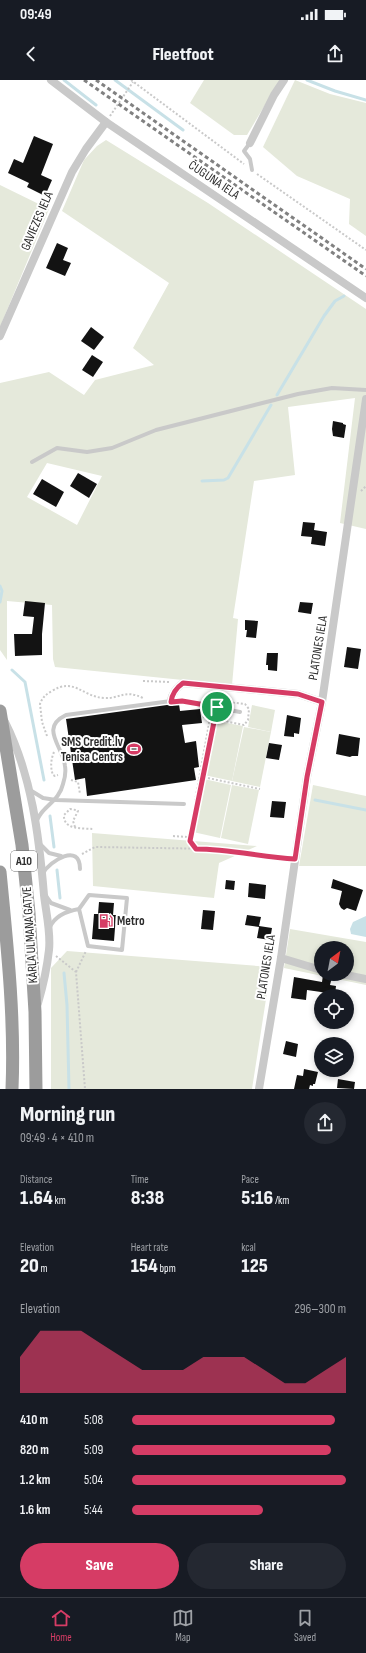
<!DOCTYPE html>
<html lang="en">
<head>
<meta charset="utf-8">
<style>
  :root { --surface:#171b24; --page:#242831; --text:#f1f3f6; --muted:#9ea1a6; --line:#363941; --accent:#d63c65 }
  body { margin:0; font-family:"Sofia Sans Condensed",sans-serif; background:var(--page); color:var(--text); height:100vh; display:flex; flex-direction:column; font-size:15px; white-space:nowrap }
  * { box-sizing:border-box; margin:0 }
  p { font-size:13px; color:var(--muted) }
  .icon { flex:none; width:22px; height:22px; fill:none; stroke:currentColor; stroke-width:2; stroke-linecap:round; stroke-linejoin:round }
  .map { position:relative; height:1009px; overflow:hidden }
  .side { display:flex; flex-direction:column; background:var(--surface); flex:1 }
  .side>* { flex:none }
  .needle { width:26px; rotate:32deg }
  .controls { position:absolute; left:314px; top:861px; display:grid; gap:8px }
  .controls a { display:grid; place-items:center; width:40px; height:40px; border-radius:50%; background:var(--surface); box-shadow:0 2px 6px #0003; font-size:20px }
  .pin { position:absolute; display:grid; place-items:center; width:34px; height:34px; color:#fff; margin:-17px; border:2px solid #fff; border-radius:50%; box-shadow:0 1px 4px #0007 }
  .round { display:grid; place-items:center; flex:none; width:42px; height:42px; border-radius:21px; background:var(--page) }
  .head { display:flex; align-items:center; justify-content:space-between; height:68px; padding:0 20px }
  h1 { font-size:22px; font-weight:800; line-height:30px }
  .figures { display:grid; grid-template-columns:repeat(3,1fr); gap:6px; height:68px; padding:4px 20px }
  .figures div { display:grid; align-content:center }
  .figures b { font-size:20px; font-weight:800 }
  .figures small { font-size:11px; font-weight:400 }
  .figures p { font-size:11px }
  .chart { height:112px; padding:8px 20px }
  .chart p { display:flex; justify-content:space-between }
  .chart svg { width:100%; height:72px; margin-top:4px; fill:var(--accent); opacity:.7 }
  .button { display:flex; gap:8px; margin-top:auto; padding:8px 20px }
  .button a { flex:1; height:46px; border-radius:24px; background:var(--accent); color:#fff; font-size:16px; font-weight:800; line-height:46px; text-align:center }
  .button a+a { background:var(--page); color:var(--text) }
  ul { padding:0 20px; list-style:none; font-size:13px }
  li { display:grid; grid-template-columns:64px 48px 1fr; align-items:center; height:30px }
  li i { height:10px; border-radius:5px; background:var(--accent) }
  .status { display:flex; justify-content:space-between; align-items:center; height:28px; padding:0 20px; background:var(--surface); direction:ltr }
  .status svg { height:11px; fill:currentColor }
  header { display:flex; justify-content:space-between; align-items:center; height:52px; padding:0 20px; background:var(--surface); font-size:18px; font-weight:800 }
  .tabs { display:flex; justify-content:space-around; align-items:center; height:56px; border-top:1px solid var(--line); background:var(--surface); font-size:11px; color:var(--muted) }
  .tabs a { display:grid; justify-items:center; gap:2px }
  .tabs .current { color:var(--accent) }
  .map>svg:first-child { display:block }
</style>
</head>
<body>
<div class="status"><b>09:49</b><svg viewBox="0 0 49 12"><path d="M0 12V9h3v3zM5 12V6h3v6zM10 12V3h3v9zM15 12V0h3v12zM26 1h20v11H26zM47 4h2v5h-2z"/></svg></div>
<header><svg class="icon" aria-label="back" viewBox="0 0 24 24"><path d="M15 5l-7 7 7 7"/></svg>Fleetfoot<svg class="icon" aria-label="share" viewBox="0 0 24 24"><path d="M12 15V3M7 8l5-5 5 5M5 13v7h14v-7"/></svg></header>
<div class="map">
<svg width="366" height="1009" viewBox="0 0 366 1009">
  <rect width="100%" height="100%" fill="#fff"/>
  <!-- green -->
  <g fill="#e5e9db" fill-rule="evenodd">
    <polygon points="204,0 280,0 247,55 234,55 190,23"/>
    <polygon points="295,0 330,14 366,23 366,156 349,144 350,119 297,96 263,67"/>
    <path d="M106,60l102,63 158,106v220l-26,-6 15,-125 -67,9 7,68 -41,6 -21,137 5,1 -6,66 -177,-18 -2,-8 -1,-54 -45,-4v59l-7,-10v-267l49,-11 35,23 11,-15 59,-15 -21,-17 36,-65 -107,-72 22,-51 13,-14zM47,383l55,13 -25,49 -50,-28z"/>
    <polygon points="0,105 49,129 0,247"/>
    <polygon points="252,625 275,630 271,652 248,647"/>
    <polygon points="216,641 243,646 232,701 204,695"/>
    <polygon points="244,647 271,652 260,707 232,701"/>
    <polygon points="204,699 231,705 220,758 193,752"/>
    <polygon points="232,705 259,710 248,764 221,758"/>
    <polygon points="313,705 366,716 366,786 299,786"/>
    <polygon points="92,753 257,766 219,783 214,818 93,806"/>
    <path d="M290,849l76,13v43l-82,-17zM321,868h26v26h-26z"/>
    <polygon points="67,871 271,887 252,1009 51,1009 51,888"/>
  </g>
  <!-- water -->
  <polygon fill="#c8e1e7" points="366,836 366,857 351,854 350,849 353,842"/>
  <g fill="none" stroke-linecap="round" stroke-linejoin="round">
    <!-- stream -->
    <g stroke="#c8e1e7" stroke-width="3">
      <polyline points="64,0 96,25"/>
      <polyline points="115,0 183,50"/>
      <polyline points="307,0 335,11 366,20"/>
      <polyline points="277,315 324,236 335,221 344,216"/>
      <polyline points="202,401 224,400 228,398 271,325"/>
      <polyline points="0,506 2,511 0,522"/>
      <polyline points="12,590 25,602 44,700"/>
      <polyline points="315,720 366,730"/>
      <polyline points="50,736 54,767"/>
      <polyline points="57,790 60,818"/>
      <polyline points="64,893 67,925 69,1009"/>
    </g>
  </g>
  <!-- building -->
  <g fill="#131313">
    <polygon points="34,56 53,64 41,95 52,100 45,116 27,107 29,103 8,93 14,79 23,83"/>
    <polygon points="57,163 68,168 63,180 71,183 65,196 46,188"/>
    <polygon points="91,247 104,257 94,270 81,261"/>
    <polygon points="92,275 103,282 93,297 82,290"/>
    <polygon points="333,341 343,343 343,344 346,345 344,358 333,356 332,349"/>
    <polygon points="78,393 97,404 89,418 70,406"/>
    <polygon points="42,399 64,412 56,427 33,414"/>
    <polygon points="303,442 315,443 314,450 327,452 325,466 311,464 312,457 301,456"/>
    <polygon points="25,521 45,523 42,554 42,575 15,576 14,554 32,554 34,537 23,536"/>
    <polygon points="300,522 313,523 311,534 298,532"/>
    <polygon points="245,540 258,541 256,558 246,557 247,550 245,550"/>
    <polygon points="347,567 361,569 358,589 344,587"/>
    <polygon points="267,573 278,573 277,591 268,590 268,585 266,585"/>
    <polygon points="175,624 179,624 180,631 200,629 202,643 182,645 185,663 196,661 199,687 194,688 196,700 87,716 85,698 75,700 66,639 167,625 172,626"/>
    <polygon points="287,635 301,638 299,654 294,653 294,657 284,656"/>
    <polygon points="339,654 360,658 358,676 352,676 350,677 336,674"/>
    <polygon points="269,663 282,665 279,680 266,678"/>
    <polygon points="272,721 286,722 284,738 270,737"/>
    <polygon points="333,799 363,810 356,831 347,828 344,830 341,828 339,824 342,811 331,808"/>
    <polygon points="226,800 235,801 234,810 225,809"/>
    <polygon points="249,803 266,805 265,819 248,817"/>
    <polygon points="99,822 114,823 113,835 116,835 114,861 92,859 94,834 98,834"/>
    <polygon points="203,830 215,831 213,850 201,849"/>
    <polygon points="247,835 261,837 259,846 272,848 270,860 257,858 259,847 245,845"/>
    <polygon points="323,895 332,897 330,905 336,906 335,914 307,910 306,920 291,918 294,897 322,902"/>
    <polygon points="286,961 298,964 296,977 283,974"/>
    <polygon points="304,989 318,992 315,1004 313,1004 313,1006 310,1005 309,1009 294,1009 297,995 303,996"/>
    <polygon points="338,999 355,1002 354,1009 337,1008"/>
  </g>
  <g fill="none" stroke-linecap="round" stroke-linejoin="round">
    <!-- path -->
    <g stroke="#c9c9c9" stroke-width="2" stroke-dasharray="2 2" stroke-linecap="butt">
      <polyline points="131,0 244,84"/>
      <polyline points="110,36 133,2"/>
      <polyline points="257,94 366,170"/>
      <polyline points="361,411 366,406"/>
      <polyline points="143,601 170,602"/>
      <polygon points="209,620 245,624 249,629 248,640 244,645 204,637 204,625"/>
      <path d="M47,656l-5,-14 -2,-18c2,-6 6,-10 12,-13 22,-14 31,6 52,7 16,1 20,-9 39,0"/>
      <path d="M54,672c-3,7 -4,15 -1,23l2,1 3,-1"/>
      <polyline points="199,699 210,638"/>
      <polyline points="71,700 78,702 80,714"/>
      <polyline points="195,721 199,699 203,697 260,709"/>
      <path d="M75,747l-2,-6 5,-10 -2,-1 -6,-1 -6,6c-1,15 18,13 29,14"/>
      <polyline points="191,755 190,761 196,768"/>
      <polyline points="173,756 188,757 191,755 216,634"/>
      <polyline points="82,774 95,767 220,769 267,777 287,779"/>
      <polyline points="56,876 76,892 85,1009"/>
      <polyline points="76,892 86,871"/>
    </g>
    <!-- service -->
    <g stroke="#c9c9c9" stroke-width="4">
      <polyline points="250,63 244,71 250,79 252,90"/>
      <polyline points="32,382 57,368 87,372 112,368 156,350 298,314 332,308 366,310"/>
      <polyline points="30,710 43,718 56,720 184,724"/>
      <path d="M36,742c2,-4 4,-8 7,-11 8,-9 17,-14 20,-27 2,-6 3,-12 2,-18 -2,-20 -26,-38 1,-51l105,-14h11l58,11"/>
      <polyline points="40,764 49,773 61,776"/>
      <path d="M43,793c7,-12 37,-31 37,-4"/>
      <polyline points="46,816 51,823 70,830"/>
      <path d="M50,847c5,-11 17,-16 29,-18l10,-14 38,3 -5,52 -34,-4 -9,-37"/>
    </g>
    <!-- minor -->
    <g stroke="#c9c9c9" stroke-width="8">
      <polyline points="51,0 106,42 366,218"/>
      <polyline points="250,63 274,15 284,0"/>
      <polyline points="0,256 72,92 86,69 106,42"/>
      <path d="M171,621c1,-8 5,-13 12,-18l115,11 24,8"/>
      <path d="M5,642c27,54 34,114 39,173 2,18 7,37 5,55 -2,18 -6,36 -11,53"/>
      <polyline points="281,878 321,890"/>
      <polyline points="341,894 366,899"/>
      <polyline points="259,1009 281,878 307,697 322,622 366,319"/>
    </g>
    <!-- trunk -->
    <g stroke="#9c9c9c" stroke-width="13">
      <polyline points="0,631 22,765 29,833 35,932 36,1009"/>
      <path d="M0,792c7,72 15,145 12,217"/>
    </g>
    <!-- rail -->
    <g stroke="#818181" stroke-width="3" stroke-dasharray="4 3" stroke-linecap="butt">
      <polyline points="84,0 366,196"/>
      <polyline points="96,0 366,189"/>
    </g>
  </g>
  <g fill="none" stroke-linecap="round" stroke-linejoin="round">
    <defs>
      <path id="route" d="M183,603l115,11 24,8 -15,75 -12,82c-33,-2 -66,-10 -99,-10l-6,-8 27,-134 -35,-6 -11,1c1,-9 5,-14 12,-19z"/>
    </defs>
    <!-- route casing -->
    <use href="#route" stroke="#fff" stroke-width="8"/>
    <!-- route -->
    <use href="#route" stroke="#d63c65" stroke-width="5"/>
  </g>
  <!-- icons -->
  <defs>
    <symbol id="stadium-bare" viewBox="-9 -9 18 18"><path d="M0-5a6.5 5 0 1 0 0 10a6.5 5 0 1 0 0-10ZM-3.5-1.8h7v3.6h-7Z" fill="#d63c65" stroke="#fff" stroke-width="2.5" paint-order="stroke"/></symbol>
    <symbol id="fuel-bare" viewBox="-9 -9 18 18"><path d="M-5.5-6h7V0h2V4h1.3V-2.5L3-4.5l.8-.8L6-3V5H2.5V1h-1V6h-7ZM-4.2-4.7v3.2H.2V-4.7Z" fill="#d63c65" stroke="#fff" stroke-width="2.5" paint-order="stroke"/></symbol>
  </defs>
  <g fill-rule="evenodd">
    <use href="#stadium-bare" x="124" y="659" width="20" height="20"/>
    <use href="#fuel-bare" x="96" y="831" width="20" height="20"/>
  </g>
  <g text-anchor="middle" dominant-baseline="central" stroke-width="4" stroke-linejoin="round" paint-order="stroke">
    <!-- shield labels -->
    <rect fill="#fff" stroke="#6b6b6b" stroke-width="1" x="11" y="771" width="26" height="20" rx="3"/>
    <g font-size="12" font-weight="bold" fill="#2c2c2c">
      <text x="24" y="781">A10</text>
    </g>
    <!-- street labels -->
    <g font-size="13" fill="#2c2c2c" stroke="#fff">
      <text transform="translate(214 100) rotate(34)">ČUGUNA IELA</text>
      <text transform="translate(37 141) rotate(-67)">GAVIEZES IELA</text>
      <text transform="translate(318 568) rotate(-81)">PLATONES IELA</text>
      <text transform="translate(30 855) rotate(-94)">KĀRĻA ULMAŅA GATVE</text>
      <text transform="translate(266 887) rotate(-81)">PLATONES IELA</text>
    </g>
    <!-- poi labels -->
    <g font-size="13" font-weight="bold" fill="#2c2c2c" stroke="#fff" text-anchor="end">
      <text x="123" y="662">SMS Credit.lv<tspan x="123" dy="15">Tenisa Centrs</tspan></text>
      <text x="117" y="841" text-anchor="start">Metro</text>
    </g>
  </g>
</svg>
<div class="controls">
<a><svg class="needle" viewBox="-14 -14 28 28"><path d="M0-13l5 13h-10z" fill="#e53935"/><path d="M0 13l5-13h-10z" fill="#9ea1a6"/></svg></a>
<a><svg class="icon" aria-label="locate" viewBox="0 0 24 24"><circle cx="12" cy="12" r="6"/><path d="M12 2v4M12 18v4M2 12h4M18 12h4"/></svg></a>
<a><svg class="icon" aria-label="layers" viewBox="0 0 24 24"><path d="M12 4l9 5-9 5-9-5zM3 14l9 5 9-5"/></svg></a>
</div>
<div class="pin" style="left:217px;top:627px;background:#1e9e55"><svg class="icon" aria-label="arrive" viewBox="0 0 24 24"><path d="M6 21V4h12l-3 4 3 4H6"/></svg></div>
</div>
<section class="side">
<div class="head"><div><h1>Morning run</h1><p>09:49 · 4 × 410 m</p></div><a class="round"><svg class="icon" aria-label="share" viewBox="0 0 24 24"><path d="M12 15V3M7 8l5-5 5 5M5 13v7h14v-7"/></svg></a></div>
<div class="figures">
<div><p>Distance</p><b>1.64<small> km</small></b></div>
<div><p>Time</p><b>8:38</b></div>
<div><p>Pace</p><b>5:16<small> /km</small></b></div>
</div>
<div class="figures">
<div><p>Elevation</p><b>20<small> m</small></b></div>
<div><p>Heart rate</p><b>154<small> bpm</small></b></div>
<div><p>kcal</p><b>125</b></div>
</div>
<div class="chart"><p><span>Elevation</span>296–300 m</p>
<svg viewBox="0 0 160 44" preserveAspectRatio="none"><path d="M0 44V22L10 6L20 6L30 6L40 14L50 22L60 30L70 30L80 30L90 22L100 22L110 22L120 30L130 38L140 38L150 30L160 22V44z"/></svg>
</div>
<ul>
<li><b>410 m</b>5:08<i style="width:95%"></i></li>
<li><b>820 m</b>5:09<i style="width:93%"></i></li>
<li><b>1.2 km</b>5:04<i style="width:100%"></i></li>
<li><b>1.6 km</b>5:44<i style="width:61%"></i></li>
</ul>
<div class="button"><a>Save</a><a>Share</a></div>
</section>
<nav class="tabs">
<a class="current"><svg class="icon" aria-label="home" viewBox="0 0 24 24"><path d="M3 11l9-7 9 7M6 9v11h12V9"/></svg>Home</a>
<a><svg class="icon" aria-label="map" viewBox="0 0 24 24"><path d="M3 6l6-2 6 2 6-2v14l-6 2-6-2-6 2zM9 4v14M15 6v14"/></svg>Map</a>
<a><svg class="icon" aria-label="saved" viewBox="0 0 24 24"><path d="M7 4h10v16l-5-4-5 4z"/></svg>Saved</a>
</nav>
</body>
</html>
